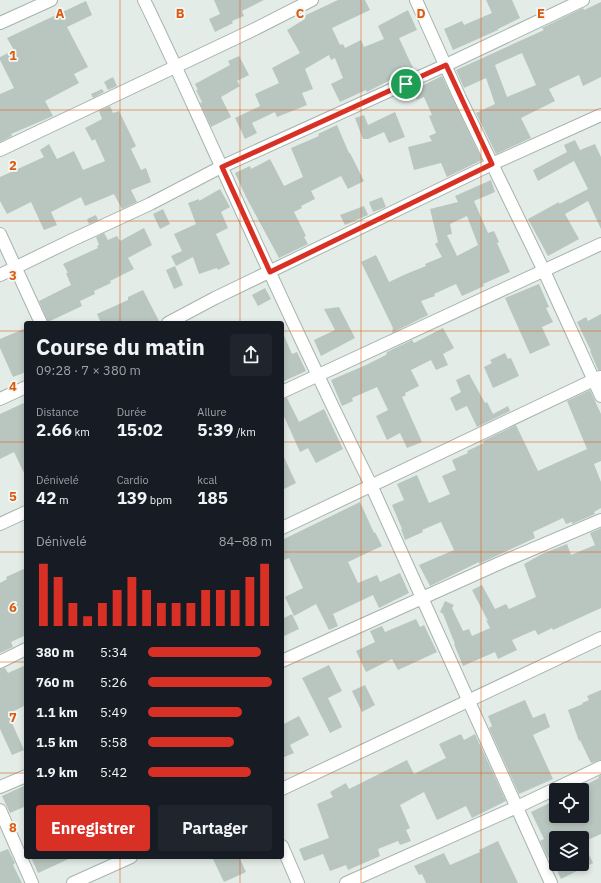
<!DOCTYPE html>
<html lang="fr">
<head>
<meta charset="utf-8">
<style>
  :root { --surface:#171b24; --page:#20242c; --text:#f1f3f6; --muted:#9ea1a6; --accent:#d93025 }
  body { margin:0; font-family:"IBM Plex Sans",sans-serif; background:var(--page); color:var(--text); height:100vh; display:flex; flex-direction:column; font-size:15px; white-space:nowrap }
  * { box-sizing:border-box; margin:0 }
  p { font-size:13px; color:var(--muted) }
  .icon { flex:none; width:22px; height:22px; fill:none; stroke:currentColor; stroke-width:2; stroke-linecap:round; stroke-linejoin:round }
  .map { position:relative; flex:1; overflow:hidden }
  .drawer { position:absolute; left:24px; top:321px; width:260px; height:538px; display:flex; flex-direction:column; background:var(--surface); border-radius:4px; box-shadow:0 2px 6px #0003 }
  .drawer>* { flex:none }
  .controls { position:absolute; left:549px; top:783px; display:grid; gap:8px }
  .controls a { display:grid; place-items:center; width:40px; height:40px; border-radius:4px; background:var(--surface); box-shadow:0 2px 6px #0003; font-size:20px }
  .pin { position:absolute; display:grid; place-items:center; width:34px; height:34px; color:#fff; margin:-17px; border:2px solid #fff; border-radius:50%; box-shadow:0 1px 4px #0007 }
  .round { display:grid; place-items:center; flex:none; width:42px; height:42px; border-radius:4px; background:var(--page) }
  .overview { display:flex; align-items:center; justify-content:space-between; height:68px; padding:0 12px }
  h1 { font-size:22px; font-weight:700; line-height:30px }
  .figures { display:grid; grid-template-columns:repeat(3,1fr); gap:6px; height:68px; padding:4px 12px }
  .figures div { display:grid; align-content:center }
  .figures b { font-size:17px; font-weight:700 }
  .figures small { font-size:11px; font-weight:400 }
  .figures p { font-size:11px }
  .chart { height:112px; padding:8px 12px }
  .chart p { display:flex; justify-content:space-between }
  .chart svg { width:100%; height:72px; margin-top:4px; stroke:var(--accent); stroke-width:6 }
  .primary-button { display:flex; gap:8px; margin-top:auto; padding:8px 12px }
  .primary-button a { flex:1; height:46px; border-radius:4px; background:var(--accent); color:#fff; font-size:16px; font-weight:700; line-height:46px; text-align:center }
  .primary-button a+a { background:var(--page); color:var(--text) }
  ul { padding:0 12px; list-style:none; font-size:13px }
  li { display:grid; grid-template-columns:64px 48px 1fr; align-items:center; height:30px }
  li i { height:10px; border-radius:5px; background:var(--accent) }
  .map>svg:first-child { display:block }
</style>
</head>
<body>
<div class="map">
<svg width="601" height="883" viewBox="0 0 601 883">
  <rect width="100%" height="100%" fill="#e3ece6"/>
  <!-- building -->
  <g fill="#b9c6bf" fill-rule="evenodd">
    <polygon points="214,0 264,0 242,11 244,16 232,21 233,23 215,32 209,19 220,14"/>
    <polygon points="338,0 365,0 370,10 332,28 340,45 343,44 345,48 361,40 364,47 384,39 378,26 408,10 417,30 399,38 413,68 367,92 366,90 340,102 331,84 343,78 335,58 331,60 329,55 305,69 313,89 302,93 307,105 277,117 275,112 252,123 257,133 245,139 235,118 260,106 255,94 279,83 272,68 300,53 287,30 305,19 304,16"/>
    <polygon points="486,0 512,0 520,18 498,29 498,30 453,50 444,29 462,21 464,25 492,13"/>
    <polygon points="86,1 92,15 67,27 88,67 74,74 79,83 45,101 53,116 11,134 12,136 0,142 0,94 14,88 0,60 0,57 14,50 7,38"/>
    <path d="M601,2v75l-18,9 -4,-11 -30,14 6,12 -34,17 10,20 -35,16 -20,-41 19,-9 -9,-26 -22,10 -8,-18 88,-40 -2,-2 41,-20 1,2zM522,53l14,32 -29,12 -12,-32z"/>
    <polygon points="239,56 249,75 237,81 240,86 221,97 231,117 211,127 200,103 202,102 196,90 198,90 195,84 230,65 228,61"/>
    <polygon points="442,76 482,160 447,177 441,163 414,170 408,147 432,141 429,136 436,133 429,116 432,115 424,97 417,100 413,90"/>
    <polygon points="113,77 117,86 108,90 104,82"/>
    <polygon points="102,89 104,92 93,98 91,94"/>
    <polygon points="110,106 113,113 119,111 136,146 131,149 141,170 146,168 151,182 131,190 137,202 122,209 114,194 85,206 81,197 51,212 57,225 44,230 31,202 7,214 0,201 0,177 44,157 40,150 49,144 57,159 74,151 83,170 105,161 95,139 92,141 85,128 102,119 99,111"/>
    <polygon points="395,112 405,137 389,143 384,132 368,139 363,139 355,118 364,115 368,125"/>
    <polygon points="337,125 349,153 350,153 364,181 348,189 341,176 311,191 315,199 301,206 302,208 294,212 306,236 304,237 308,244 279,258 246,197 235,173 250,166 251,169 270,159 284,186 303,177 291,148 319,136 318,134"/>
    <polygon points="575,140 580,150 595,144 601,157 601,229 588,201 565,214 579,239 548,256 528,219 559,202 559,204 588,189 574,161 538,181 533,170 567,152 564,145"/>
    <path d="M491,180l4,12 -21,9 14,32 6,-2 5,11 -2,1 13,29 -27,12 1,2 -22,10 -6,-12 -22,10 1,2 -14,5 7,14 -36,18 1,-5 -32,-66 15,-7 13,27 17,-8 20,-8 -1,-2 17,-7 -7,-13 3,-2 -8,-33 28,-7 -3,-6zM467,216l11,29 -21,11 -10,-21 5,-1 -2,-10z"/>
    <polygon points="220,189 230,207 221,212 228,228 216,234 230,264 218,270 217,268 199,274 193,257 176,266 171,256 182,251 174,234 196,224 188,203 199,199 199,201"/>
    <polygon points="382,197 386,207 373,212 369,202"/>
    <polygon points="364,206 368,215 345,225 340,215"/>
    <polygon points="163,209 170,224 160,229 153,214"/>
    <polygon points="96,215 98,220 89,224 87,219"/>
    <polygon points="144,228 152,245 128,258 134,269 110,281 111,283 94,291 95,294 80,301 82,306 48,322 39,301 71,285 66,273 68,273 63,264 98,248 97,246 99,245 96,237 104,233 108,240 117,236 120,241"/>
    <polygon points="175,266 183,285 174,289 166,270"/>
    <polygon points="539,284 549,307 546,308 553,322 542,327 550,345 530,354 505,298"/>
    <polygon points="265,288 271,299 258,306 252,295"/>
    <polygon points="143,290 160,323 101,323 97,314 128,300 128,297"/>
    <polygon points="339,307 355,338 321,356 314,340 335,330 324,309"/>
    <polygon points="601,314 601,370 598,370 590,351 591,351 577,322 586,317 588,321"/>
    <polygon points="26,328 26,372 13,377 0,348 0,339"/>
    <polygon points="443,328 454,348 443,354 448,365 436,370 431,360 411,370 419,386 405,393 406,395 402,397 422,442 407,448 400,433 387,440 376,416 388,410 377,387 352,398 353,401 342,406 331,380 366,365 386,355 387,352 412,340 414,343"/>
    <polygon points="282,331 292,354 297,352 306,371 282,382"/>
    <polygon points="505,353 508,359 511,358 519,376 493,388 484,367 492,363 490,360"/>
    <polygon points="469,374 485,403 487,402 493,414 508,406 510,411 477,427 467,406 456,411 450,398 461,392 456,380"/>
    <polygon points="590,390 601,414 601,461 594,464 601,482 601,508 594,512 595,514 572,524 572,522 566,524 563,518 533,532 535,538 479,564 479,562 430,586 419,565 454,550 441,522 422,530 423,532 405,540 401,529 402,529 392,505 404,500 397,484 417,475 429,503 450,494 442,476 456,470 452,460 468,453 467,451 484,443 483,441 516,425 538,471 587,449 567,401"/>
    <polygon points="287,398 299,422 324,409 343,449 316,463 308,448 300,452 282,412 282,399"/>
    <polygon points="26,402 26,477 14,452 0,459 0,414"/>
    <polygon points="282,453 296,483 282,490"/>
    <polygon points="360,502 374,533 375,532 382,546 348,562 358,583 377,575 380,582 400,573 409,593 379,608 373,595 333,614 338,626 329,630 316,604 294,616 285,597 303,588 289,558 282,561 282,540"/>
    <polygon points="601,528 601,608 553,630 552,628 538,635 535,630 512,640 517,650 498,659 495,652 463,666 454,644 455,644 443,614 440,612 445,601 454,605 452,608 463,631 469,629 472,636 490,628 486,620 488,621 472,590 482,585 495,609 506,604 509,609 536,597 524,564 542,554 567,544 571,555 595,545 590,533"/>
    <polygon points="26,568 26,635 11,642 13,647 0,653 0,583 7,579 6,577"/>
    <polygon points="292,614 299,629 282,637 282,619"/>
    <polygon points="416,619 420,627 424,625 437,652 398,670 392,659 366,672 356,651 375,642 370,631 382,626 385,632"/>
    <polygon points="26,665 26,705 8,714 24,750 12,755 0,729 0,669 5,668 8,673"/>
    <polygon points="329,665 342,691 328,698 342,727 330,733 302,678"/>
    <polygon points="365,685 375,705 362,712 352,691"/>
    <polygon points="601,690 601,760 591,763 580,740 579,741 568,710 583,704 582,703 589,700 587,696"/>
    <polygon points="525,700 533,718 545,713 550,727 533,735 553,779 519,794 489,728 492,726 488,716"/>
    <polygon points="299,716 309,735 290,745 294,753 282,758 282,725"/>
    <polygon points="461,734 464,740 475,734 506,801 472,818 466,806 437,820 424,792 400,805 410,828 406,830 411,841 400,845 398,841 378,849 380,856 348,870 346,865 330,871 323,854 304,861 299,849 329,838 317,804 333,797 330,792 346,783 349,789 407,760 414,774 446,758 439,744"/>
    <polygon points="601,775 601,834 583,842 593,863 561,879 554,864 582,864 582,838 556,838 556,854 548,858 540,841 544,839 531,812 556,800 556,816 582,816 582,790 575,790 599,778 598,777"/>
    <polygon points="26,785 26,806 10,813 2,796"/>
    <polygon points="498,841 518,883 426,883 422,874 419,875 414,866 444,853 450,865 480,852 479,850"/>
    <polygon points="8,849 15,863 13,865 22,883 0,883 0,852"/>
    <polygon points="31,857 73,857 38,873"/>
    <polygon points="212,857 239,857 246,872 224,882"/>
  </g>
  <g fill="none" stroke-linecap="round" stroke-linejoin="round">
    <defs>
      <g id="minor">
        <path d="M144,0c27,55 52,112 78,168 48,106 97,212 149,317l180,398"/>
        <polyline points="416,0 460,98 544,271 601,396"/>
        <polyline points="0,23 51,0"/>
        <polyline points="0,150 255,29 312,0"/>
        <polyline points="0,234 41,323"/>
        <polyline points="0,275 72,240 150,204 221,167 446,65 583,0"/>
        <polyline points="168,323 215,298 492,164 601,115"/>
        <polyline points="282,392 601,244"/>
        <polyline points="0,399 26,387"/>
        <polyline points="0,524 26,512"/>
        <polyline points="282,528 600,377"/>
        <polyline points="282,661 500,563 601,520"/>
        <polyline points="0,662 26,649"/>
        <polyline points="0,787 26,776"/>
        <polyline points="282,789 601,638"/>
        <polyline points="0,810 32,883"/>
        <polyline points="282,846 298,883"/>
        <polyline points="73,883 131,857"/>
        <polyline points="346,883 517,807 601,767"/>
      </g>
    </defs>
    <!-- minor casing -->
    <use href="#minor" stroke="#a6b3ac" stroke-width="14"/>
    <!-- minor -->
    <use href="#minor" stroke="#fff" stroke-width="12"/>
  </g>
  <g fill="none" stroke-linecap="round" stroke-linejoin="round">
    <defs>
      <polygon id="route" points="446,65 492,164 270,272 222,167"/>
    </defs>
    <!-- route casing -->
    <use href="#route" stroke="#fff" stroke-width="8"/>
    <!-- route -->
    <use href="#route" stroke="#d93025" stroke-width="5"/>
  </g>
  <!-- grid -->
  <path fill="none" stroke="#de580e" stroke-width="1" stroke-opacity="0.55" d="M120,0v323M240,0v323M361,0v883M481,0v883M0,110h601M0,221h601M0,331h26M282,331h319M0,442h26M282,442h319M0,552h26M282,552h319M0,662h26M282,662h319M0,773h26M282,773h319M120,857v26M240,857v26"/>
  <g font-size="13" text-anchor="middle" font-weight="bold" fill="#de580e" stroke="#f3f8f5" stroke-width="3.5" stroke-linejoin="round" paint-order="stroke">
    <text x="60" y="18">A</text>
    <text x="180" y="18">B</text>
    <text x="300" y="18">C</text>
    <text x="421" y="18">D</text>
    <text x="541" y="18">E</text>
    <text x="13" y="60">1</text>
    <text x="13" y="170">2</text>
    <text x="13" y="280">3</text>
    <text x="13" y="391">4</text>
    <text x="13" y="501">5</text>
    <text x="13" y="612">6</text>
    <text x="13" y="722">7</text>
    <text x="13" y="832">8</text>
  </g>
</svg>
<div class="controls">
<a><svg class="icon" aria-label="locate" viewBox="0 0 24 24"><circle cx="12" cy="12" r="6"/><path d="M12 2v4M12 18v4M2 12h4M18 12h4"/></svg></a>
<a><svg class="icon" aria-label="layers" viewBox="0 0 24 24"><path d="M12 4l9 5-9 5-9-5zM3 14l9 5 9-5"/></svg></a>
</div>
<div class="pin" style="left:406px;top:84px;background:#1e9e55"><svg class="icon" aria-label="arrive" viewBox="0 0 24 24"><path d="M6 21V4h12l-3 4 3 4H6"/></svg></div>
<section class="drawer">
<div class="overview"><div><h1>Course du matin</h1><p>09:28 · 7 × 380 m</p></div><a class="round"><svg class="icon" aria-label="share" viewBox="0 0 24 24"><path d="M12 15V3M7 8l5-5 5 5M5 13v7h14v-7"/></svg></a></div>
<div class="figures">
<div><p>Distance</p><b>2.66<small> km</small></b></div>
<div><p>Durée</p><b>15:02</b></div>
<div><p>Allure</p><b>5:39<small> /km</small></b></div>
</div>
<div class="figures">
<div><p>Dénivelé</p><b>42<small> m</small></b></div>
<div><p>Cardio</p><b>139<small> bpm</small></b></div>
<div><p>kcal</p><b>185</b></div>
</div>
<div class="chart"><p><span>Dénivelé</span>84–88 m</p>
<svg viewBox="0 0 160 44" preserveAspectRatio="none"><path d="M5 44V6M15 44V14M25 44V30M35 44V38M45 44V30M55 44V22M65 44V14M75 44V22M85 44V30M95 44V30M105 44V30M115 44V22M125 44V22M135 44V22M145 44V14M155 44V6"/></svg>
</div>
<ul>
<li><b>380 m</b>5:34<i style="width:91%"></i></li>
<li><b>760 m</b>5:26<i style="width:100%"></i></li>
<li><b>1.1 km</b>5:49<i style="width:76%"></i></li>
<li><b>1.5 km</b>5:58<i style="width:69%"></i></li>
<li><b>1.9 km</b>5:42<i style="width:83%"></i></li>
</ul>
<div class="primary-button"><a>Enregistrer</a><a>Partager</a></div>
</section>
</div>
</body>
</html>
